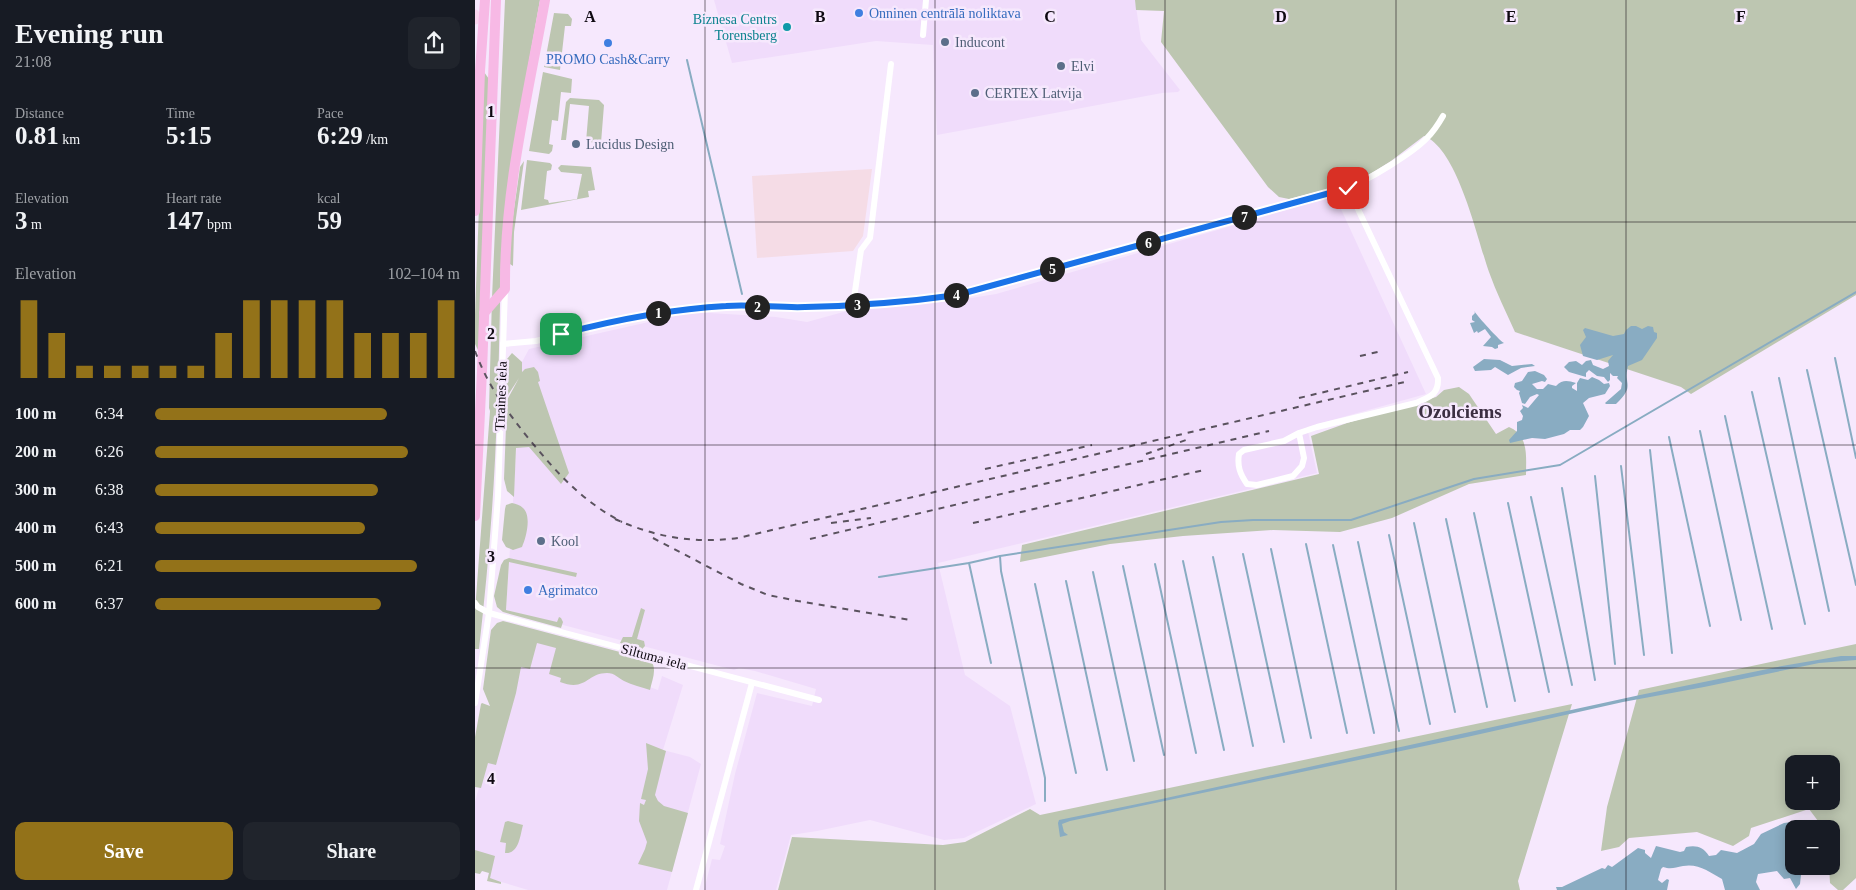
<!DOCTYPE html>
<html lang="en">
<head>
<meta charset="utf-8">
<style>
  :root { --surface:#171b24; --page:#20242c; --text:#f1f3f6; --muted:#9ea1a6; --accent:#937219 }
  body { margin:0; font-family:Georgia,serif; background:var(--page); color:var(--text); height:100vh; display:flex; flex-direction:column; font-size:19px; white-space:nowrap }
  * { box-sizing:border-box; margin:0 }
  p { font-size:16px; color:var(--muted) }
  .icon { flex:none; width:28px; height:28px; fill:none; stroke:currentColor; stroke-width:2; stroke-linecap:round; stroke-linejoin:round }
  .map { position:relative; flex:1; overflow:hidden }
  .sheet { display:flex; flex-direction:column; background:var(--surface); width:475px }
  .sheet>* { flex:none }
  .buttons { position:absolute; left:1310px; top:755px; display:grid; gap:10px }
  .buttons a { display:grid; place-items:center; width:55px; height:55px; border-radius:10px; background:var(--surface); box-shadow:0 2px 12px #0003; font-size:25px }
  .pin { position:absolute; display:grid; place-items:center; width:42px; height:42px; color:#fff; margin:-21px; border-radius:10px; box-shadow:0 2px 8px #0006 }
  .km { position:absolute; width:25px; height:25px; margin:-12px; border-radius:50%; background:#222; color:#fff; font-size:14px; line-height:25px; text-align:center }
  .round { display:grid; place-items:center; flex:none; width:52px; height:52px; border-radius:10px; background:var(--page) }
  .summary { display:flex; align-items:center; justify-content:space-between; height:85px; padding:0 15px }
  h1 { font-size:28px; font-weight:700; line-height:38px }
  .metrics { display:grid; grid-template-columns:repeat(3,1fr); gap:8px; height:85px; padding:5px 15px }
  .metrics div { display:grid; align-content:center }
  .metrics b { font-size:25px; font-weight:700 }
  .metrics small { font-size:14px; font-weight:400 }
  .metrics p { font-size:14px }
  .chart { height:140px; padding:10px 15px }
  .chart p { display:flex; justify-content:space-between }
  .chart svg { width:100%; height:90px; margin-top:5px; stroke:var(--accent); stroke-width:6 }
  .button { display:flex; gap:10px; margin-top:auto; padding:10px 15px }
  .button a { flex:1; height:58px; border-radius:10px; background:var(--accent); color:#fff; font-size:20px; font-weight:700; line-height:58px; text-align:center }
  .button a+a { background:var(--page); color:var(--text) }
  ul { padding:0 15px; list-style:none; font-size:16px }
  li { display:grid; grid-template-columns:80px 60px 1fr; align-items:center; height:38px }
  li i { height:12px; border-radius:6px; background:var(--accent) }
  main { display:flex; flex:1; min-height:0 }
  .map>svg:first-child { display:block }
</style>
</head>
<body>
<main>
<section class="sheet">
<div class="summary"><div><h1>Evening run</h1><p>21:08</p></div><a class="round"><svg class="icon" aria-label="share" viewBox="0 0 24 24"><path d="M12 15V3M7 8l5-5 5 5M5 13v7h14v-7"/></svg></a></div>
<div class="metrics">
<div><p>Distance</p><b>0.81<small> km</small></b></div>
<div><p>Time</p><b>5:15</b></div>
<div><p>Pace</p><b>6:29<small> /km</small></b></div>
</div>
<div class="metrics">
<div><p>Elevation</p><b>3<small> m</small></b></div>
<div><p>Heart rate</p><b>147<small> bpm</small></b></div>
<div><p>kcal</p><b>59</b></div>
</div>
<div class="chart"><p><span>Elevation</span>102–104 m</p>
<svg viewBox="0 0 160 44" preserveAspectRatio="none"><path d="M5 44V6M15 44V22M25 44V38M35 44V38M45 44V38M55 44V38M65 44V38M75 44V22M85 44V6M95 44V6M105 44V6M115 44V6M125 44V22M135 44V22M145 44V22M155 44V6"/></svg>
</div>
<ul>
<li><b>100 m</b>6:34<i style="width:76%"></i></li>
<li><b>200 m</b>6:26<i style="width:83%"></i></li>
<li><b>300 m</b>6:38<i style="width:73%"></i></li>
<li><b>400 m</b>6:43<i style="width:69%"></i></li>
<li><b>500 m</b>6:21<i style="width:86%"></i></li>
<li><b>600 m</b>6:37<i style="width:74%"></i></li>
</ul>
<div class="button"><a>Save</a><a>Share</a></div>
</section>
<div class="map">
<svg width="1381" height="890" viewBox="0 0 1381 890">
  <rect width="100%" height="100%" fill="#f6e8fd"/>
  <!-- commercial -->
  <polygon fill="#f5dce6" points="397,169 388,236 378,251 282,258 277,176"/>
  <!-- built -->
  <g fill="#f0dcfb">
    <polygon points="239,0 660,0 666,40 705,90 703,92 687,93 462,135 458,45 401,41 257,63"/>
    <polygon points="860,196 951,394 832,427 842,473 463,563 490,675 535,706 561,804 489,838 469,840 395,820 342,831 316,835 301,890 229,890 237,859 245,860 250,846 245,844 260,774 282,693 337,706 341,689 280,671 264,668 259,670 31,610 47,362 54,349 218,312 301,317 332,322 372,311 484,300 521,294"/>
    <polygon points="29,631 165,668 161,682 183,690 187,676 208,685 188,750 215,757 226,764 192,890 53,890 13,878 14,871 0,867 0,802 21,726"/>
  </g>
  <!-- green -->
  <g fill="#bdc6b1" fill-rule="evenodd">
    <path d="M30,0h35l-25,139 -14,122 -3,133 -3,10 2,3c-2,81 -9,162 -18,242h-4v-38l15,-200 -1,-3 3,-110z"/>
    <path d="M660,0h721v295l-165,99 -10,-7 -166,-55c-9,-20 -19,-40 -26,-60 -12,-34 -31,-123 -65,-136l-33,25 -32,20 -70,18 -10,-2 -11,-10 -107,-145 3,-31 -28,-1z"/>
    <polygon points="79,13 93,14 97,19 96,26 90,26 85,70 69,67"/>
    <polygon points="9,72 14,79 4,352 0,344 0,314"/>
    <polygon points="68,72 97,79 96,93 86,92 83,121 77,120 74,144 78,145 77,151 74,154 54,151"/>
    <polygon points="95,98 124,100 129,105 126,143 111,142 114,106 95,104 91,140 86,140 91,102"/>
    <polygon points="52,160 75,163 77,165 76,170 72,171 69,199 73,200 74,203 102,199 107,174 86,172 83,168 86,165 116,167 120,190 113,191 114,197 46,210"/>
    <path d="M49,161l-10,71 -1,34 -3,-2c-1,-32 6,-65 10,-97z"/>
    <polygon points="37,353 47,362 47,372 50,369 59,367 63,372 65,381 63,382 94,473 86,484 54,447 41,448 39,497 32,491 29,479 32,400 44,378 31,398 32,359"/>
    <path d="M984,387l10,7 27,40 13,-7c20,8 17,30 17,48l-57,9 -77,34 -52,14 -67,-2 -90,6 -73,8 -90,18 2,-17 297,-71 -8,-38 36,-13 89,-26 8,-7z"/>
    <path d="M37,503c4,1 8,2 11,5 9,8 3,30 -1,39l-9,3 -7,-3 -4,-7 3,-31 1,-4z"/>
    <polygon points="34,558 102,573 101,577 34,562 31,610 82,622 84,617 86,618 88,622 86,628 28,612 22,607 19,596 26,565 29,560"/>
    <polygon points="166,608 170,610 162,639 169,641 170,646 167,649 145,643 148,637 157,637"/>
    <path d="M28,621l147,39c8,8 2,20 0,30 -8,-3 -18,-5 -26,-9 -6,-3 -9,-8 -17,-8 -20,0 -21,19 -47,9l1,-4 -12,-4 7,-26 -19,-5 -7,26 -9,-2 -5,26 -20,72 -8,-2 -7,25 -6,-1v-50l6,-33 1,-1 8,3 -7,-17 8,-59 6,-7z"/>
    <path d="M1381,644v234l-13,12h-5l-8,-7 -1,-17h2v-37h-7l-15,-20 -58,19 -2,8 -16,10 -36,-14 -68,6 -10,9 -18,4 6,-44 32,-117zM1319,764h37v37h-37z"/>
    <polygon points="1097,704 1043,881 1045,890 303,890 317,837 468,845 490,842 555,809 565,815"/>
    <polygon points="171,743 191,751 180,795 183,801 189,806 213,813 197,872 163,864 170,849 172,842 164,821 165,803 169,805 171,800 166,799 173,769"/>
    <path d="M33,821l15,4c-3,11 -4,29 -18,28l1,-10 -6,-1 5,-20z"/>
    <polygon points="0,850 20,856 15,878 26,882 26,884 12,881 14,873 7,871 5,874 0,873"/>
  </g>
  <!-- water -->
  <g fill="#89acc2">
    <path d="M999,311l4,5c3,4 23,26 26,27l-6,2v3l-3,1 -3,-2 -9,-1 8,-9 -6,-8 -7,4 -1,-2 -3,2 -4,-10 5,-1 -3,-2v-4l3,-3z"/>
    <path d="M1156,326h5l6,3 6,-3 5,1 1,5 3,1v5l-15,22 -14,6c-5,20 8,19 -12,38h-10l-1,-1 16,-14 1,-6 -5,-5 1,-2h-5l-3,-3v7l-2,2 -4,-5 -7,-1 -8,-6 -3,3v4l-17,-5 -5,-5 5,-5 7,-1 6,4 4,-4 5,-1 2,5 10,4 6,-3 -1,-5 5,-6 -16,5 -14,-4 -3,-11 6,-8 -3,-7 2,-2 28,8 11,-2 2,-4z"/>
    <polygon points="1009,359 1025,360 1037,366 1057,364 1060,366 1046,368 1033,375 1020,367 1016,370 1000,371 998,367"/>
    <path d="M1060,371l9,4 3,4 -2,3 -3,-1 -10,3 5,5h6l5,-5 8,2c7,-7 12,-5 20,-3l-4,3v2l5,3v-8l3,-5 8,2 4,-3 7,3 5,4 5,-1 1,3 -5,8 -16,4 -6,5 6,13 -6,11 -3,3h-10l-6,4 -19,5 -13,-1 -22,5 -1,-3 8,-9v-9l5,-2 1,-4 -3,-5 3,-3 -1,-3 6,3 11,-13 -2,-1 -7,3 -5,7 -3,-1 -3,-10 1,-2 -3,-1 -3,-3 1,-4 7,-2 6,-9z"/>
    <polygon points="1366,656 1381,656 1381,660 1344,663 1229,687 1148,702 992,737 595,821 587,824 589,832 593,835 585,837 583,823 584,820 682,800 1165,695 1307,666"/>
    <path d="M1316,822l14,3 3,4h-14v37h8l-2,18 -4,5 -6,-11 -6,1 -7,-8 -19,3 -2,8 4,8h-35l-3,-11c-12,-7 -24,-16 -39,-13 -8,1 -11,4 -20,1l-2,2 -3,11 4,3 5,-4 2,1 -2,10h-110l-1,-3h6l40,-19 3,1 3,-4 4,2 26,-19 7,2v3l6,5 5,-12 24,6 4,-1 2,-4c11,-2 17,0 23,9l7,-1 5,-5 16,3 17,-9 7,-10 23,-11z"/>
  </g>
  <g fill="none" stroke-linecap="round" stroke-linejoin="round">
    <!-- stream -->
    <g stroke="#89acc2" stroke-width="2">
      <polyline points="212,60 267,294"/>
      <polyline points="1360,358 1381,458"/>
      <polyline points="1332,370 1381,585"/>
      <polyline points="1304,378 1354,611"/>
      <polyline points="1277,392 1330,624"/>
      <polyline points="1250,416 1297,629"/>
      <polyline points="1225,431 1266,620"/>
      <polyline points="1194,437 1235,626"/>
      <polyline points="1175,450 1197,653"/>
      <polyline points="1146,466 1169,655"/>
      <polyline points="1120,476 1140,664"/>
      <polyline points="1087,488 1120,680"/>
      <polyline points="1056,497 1097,685"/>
      <polyline points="1033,503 1074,692"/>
      <polyline points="999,513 1040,701"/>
      <polyline points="971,519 1012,707"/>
      <polyline points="939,523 980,712"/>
      <polyline points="914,535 955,724"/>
      <polyline points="883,542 924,731"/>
      <polyline points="831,544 872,733"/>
      <polyline points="858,545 899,733"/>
      <polyline points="796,549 836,738"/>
      <polyline points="768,554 809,742"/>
      <polyline points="525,556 526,571 570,778 570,801"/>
      <polyline points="738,557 778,746"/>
      <polyline points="708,561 749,750"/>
      <polyline points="494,563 516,663"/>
      <polyline points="680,564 721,753"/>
      <polyline points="648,566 689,755"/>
      <polyline points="618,572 659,761"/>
      <polyline points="404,577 494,563 525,556 746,522 778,520 876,520 999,479 1085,465 1381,292"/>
      <polyline points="591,581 632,770"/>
      <polyline points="560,584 601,773"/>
    </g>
    <!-- minor -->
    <g stroke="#fff" stroke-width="6">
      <polyline points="448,35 451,0"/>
      <polyline points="378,305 386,250 395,238 416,64"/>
      <path d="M28,344l33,-3 96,-24 52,-7 43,-5 78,2 48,-2 76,-6 40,-7 379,-104c20,-8 65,-35 79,-50 6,-6 12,-15 16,-22"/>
      <path d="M824,433l5,25 -2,8 -9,10 -36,9 -10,-1c-7,-10 -10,-18 -8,-30l5,-4 40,-9 15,-8 18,-6 99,-24c13,-6 23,-8 22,-25l-90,-190"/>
      <polyline points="0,603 3,607 14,613 344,700"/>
      <polyline points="0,703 14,613 23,496 30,289"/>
      <polyline points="221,890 277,683"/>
    </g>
    <!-- major -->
    <polyline stroke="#fad5ef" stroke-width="9" points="0,14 0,20"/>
    <!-- highway -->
    <g stroke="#f7b9e5" stroke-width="10">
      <polyline points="0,211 5,71 10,0"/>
      <path d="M9,313l21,-24c-1,-97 23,-194 40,-289"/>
      <polyline points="0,516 7,371 21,0"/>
    </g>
    <!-- rail -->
    <g stroke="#5a525e" stroke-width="2" stroke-dasharray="6 6" stroke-linecap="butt">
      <path d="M0,351c13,35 31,59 54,88 28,34 53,62 93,83"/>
      <polyline points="885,356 907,351"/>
      <polyline points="824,398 933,372"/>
      <polyline points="671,454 711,440"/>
      <polyline points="510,469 617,445"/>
      <path d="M140,519c40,18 79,25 123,19l671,-157"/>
      <polyline points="356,523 396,518"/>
      <polyline points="498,523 729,470"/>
      <polyline points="178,538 266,584 293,595 323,601 435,620"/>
      <polyline points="335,539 794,431"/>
    </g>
  </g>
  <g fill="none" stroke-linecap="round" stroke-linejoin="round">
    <defs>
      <path id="route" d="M86,334c54,-14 108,-25 165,-28 26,-2 53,2 79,1 51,-1 102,-5 152,-12l391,-107"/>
    </defs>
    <!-- route casing -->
    <use href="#route" stroke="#fff" stroke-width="10"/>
    <!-- route -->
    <use href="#route" stroke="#1a73e8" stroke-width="6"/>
  </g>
  <!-- grid -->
  <path fill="none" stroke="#0e0911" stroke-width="1" stroke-opacity="0.55" d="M230,0v890M460,0v890M690,0v890M921,0v890M1151,0v890M0,222h1381M0,445h1381M0,668h1381"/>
  <!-- markers -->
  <g fill="#3f7fe0" stroke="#f6e8fd" stroke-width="2">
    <circle cx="384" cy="13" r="5"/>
    <circle cx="133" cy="43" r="5"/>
    <circle cx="53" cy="590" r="5"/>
  </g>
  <circle fill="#0f9aa8" stroke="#f6e8fd" stroke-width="2" cx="312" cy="27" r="5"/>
  <g fill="#5c6f8a" stroke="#f6e8fd" stroke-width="2">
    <circle cx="470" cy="42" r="5"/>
    <circle cx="586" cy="66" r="5"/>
    <circle cx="500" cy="93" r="5"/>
    <circle cx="101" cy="144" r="5"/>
    <circle cx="66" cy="541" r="5"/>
  </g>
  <g text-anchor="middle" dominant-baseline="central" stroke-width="5" stroke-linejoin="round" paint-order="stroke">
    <!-- shop labels -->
    <g font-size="14" fill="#366cbe" stroke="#f6e8fd" text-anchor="start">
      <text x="394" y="13">Onninen centrālā noliktava</text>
      <text x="133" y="59" text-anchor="middle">PROMO Cash&amp;Carry</text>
      <text x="63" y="590">Agrimatco</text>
    </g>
    <!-- culture labels -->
    <g font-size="14" fill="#0d838f" stroke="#f6e8fd" text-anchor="end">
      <text x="302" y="19">Biznesa Centrs<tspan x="302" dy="16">Torensberg</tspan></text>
    </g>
    <!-- service labels -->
    <g font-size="14" fill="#4e5e75" stroke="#f6e8fd" text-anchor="start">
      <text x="480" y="42">Inducont</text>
      <text x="596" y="66">Elvi</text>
      <text x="510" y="93">CERTEX Latvija</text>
      <text x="111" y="144">Lucidus Design</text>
      <text x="76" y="541">Kool</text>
    </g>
    <!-- street labels -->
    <g font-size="14" fill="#0e0911" stroke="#f6e8fd">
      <text transform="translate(26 396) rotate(-88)">Tīraines iela</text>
      <text transform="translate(179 657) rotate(15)">Siltuma iela</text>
    </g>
    <!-- district labels -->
    <g font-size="19" font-weight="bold" fill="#3c2f42" stroke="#f6e8fd">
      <text x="985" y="411">Ozolciems</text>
    </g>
  </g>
  <g font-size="16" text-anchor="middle" font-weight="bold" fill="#0e0911" stroke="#f6e8fd" stroke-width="5" stroke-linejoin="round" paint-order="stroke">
    <text x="115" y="22">A</text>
    <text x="345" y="22">B</text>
    <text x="575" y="22">C</text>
    <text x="806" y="22">D</text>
    <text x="1036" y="22">E</text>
    <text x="1266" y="22">F</text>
    <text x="16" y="117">1</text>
    <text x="16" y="339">2</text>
    <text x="16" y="562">3</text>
    <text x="16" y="784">4</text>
  </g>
</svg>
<div class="buttons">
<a>+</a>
<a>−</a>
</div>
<div class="pin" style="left:86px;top:334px;background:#1e9e55"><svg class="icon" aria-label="arrive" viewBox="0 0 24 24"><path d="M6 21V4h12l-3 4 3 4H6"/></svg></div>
<div class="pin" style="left:873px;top:188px;background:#d93025"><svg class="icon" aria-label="check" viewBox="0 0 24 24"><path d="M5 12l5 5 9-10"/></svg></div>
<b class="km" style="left:183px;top:313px">1</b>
<b class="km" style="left:282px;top:307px">2</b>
<b class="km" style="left:382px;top:305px">3</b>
<b class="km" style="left:481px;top:295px">4</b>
<b class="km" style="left:577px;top:269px">5</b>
<b class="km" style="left:673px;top:243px">6</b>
<b class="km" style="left:769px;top:217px">7</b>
</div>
</main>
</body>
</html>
